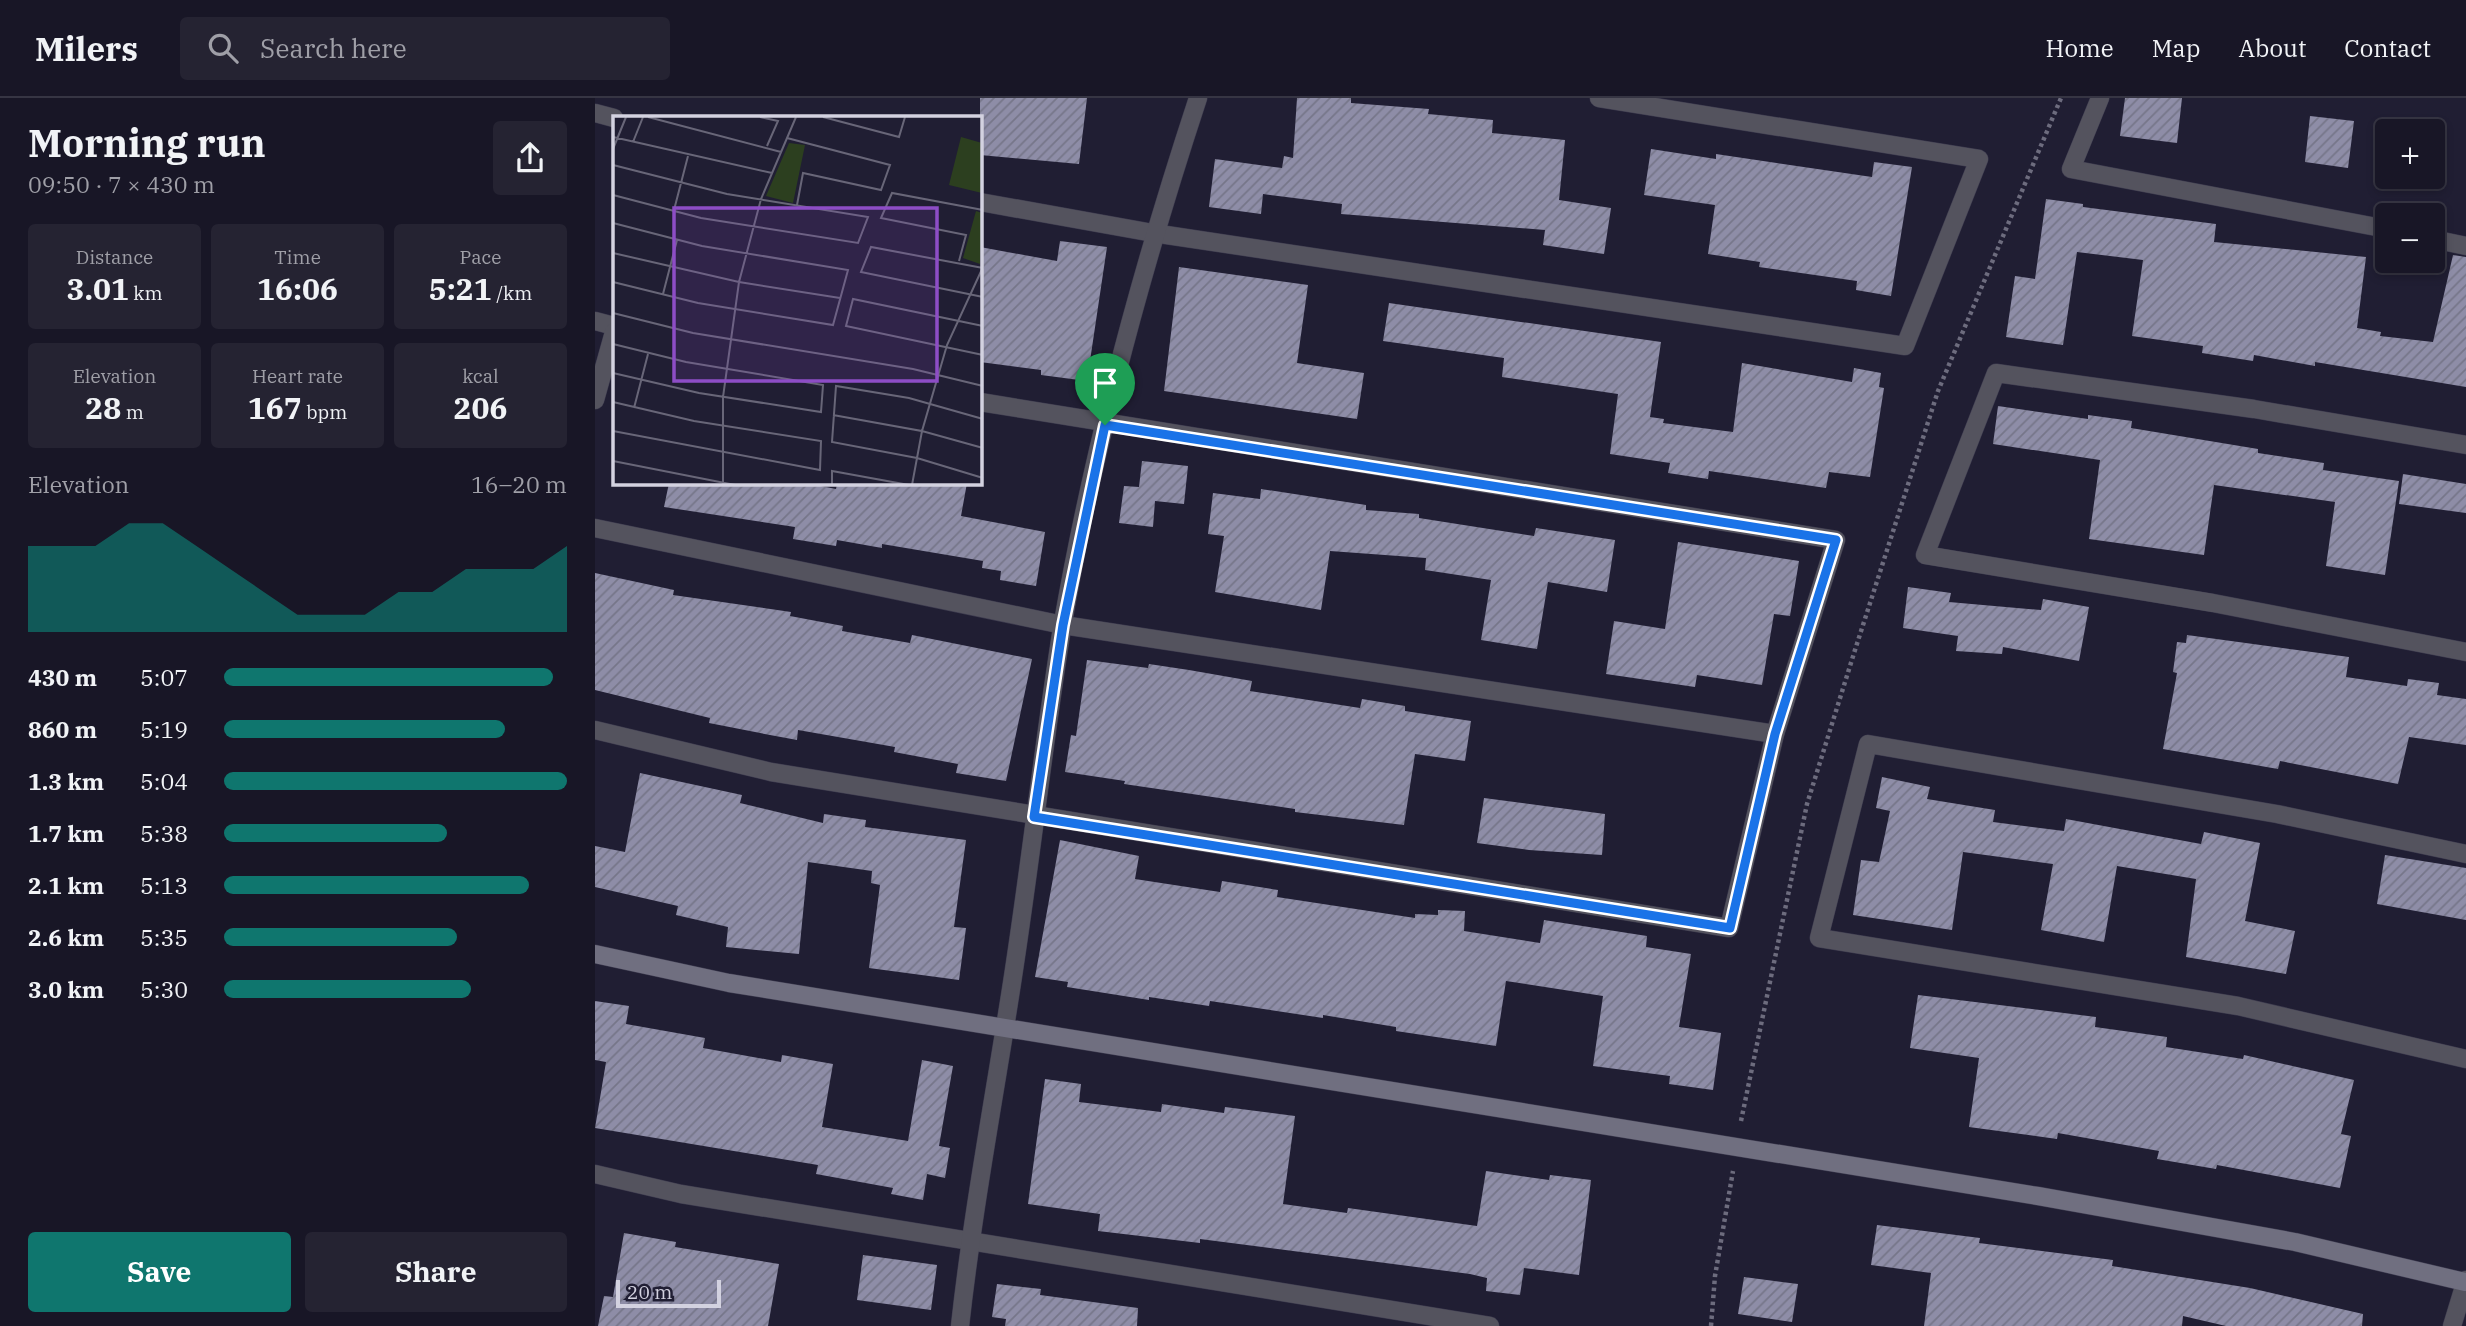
<!DOCTYPE html>
<html lang="en">
<head>
<meta charset="utf-8">
<style>
  :root { --surface:#181626; --page:#252332; --text:#f1f3f6; --muted:#9f9fa7; --line:#363543; --accent:#0f766e }
  body { margin:0; font-family:"IBM Plex Serif",serif; background:var(--page); color:var(--text); height:100vh; display:flex; flex-direction:column; font-size:26px; white-space:nowrap }
  * { box-sizing:border-box; margin:0 }
  p { font-size:23px; color:var(--muted) }
  .icon { flex:none; width:38px; height:38px; fill:none; stroke:currentColor; stroke-width:2; stroke-linecap:round; stroke-linejoin:round }
  .map { position:relative; flex:1; overflow:hidden }
  .panel { display:flex; flex-direction:column; background:var(--surface); width:595px }
  .panel>* { flex:none }
  .buttons { position:absolute; left:1780px; top:21px; display:grid; gap:14px }
  .buttons a { display:grid; place-items:center; width:70px; height:70px; border-radius:7px; background:var(--surface); box-shadow:0 4px 10px #0003,0 0 0 2px var(--line); font-size:35px }
  .scale { position:absolute; left:21px; bottom:18px; width:105px; box-sizing:border-box; padding-left:7px; border:4px solid #d3d2e0; border-top:0; font-size:19px; line-height:24px; white-space:nowrap; color:#d3d2e0; -webkit-text-stroke:5px #201e33; paint-order:stroke }
  .pin { position:absolute; display:grid; place-items:center; width:60px; height:60px; color:#fff; margin:-72px -30px; border-radius:50% 50% 50% 0; rotate:-45deg; box-shadow:0 0 7px #0007 }
  .pin .icon { rotate:45deg }
  .round { display:grid; place-items:center; flex:none; width:74px; height:74px; border-radius:7px; background:var(--page) }
  .head { display:flex; align-items:center; justify-content:space-between; height:119px; padding:0 28px }
  h1 { font-size:38px; font-weight:700; line-height:52px }
  .metrics { display:grid; grid-template-columns:repeat(3,1fr); gap:10px; height:119px; padding:7px 28px }
  .metrics div { display:grid; align-content:center; border-radius:7px; background:var(--page); text-align:center }
  .metrics b { font-size:30px; font-weight:700 }
  .metrics small { font-size:19px; font-weight:400 }
  .metrics p { font-size:19px }
  .chart { height:196px; padding:14px 28px }
  .chart p { display:flex; justify-content:space-between }
  .chart svg { width:100%; height:126px; margin-top:7px; fill:var(--accent); opacity:.7 }
  .primary-button { display:flex; gap:14px; margin-top:auto; padding:14px 28px }
  .primary-button a { flex:1; height:80px; border-radius:7px; background:var(--accent); color:#fff; font-size:28px; font-weight:700; line-height:80px; text-align:center }
  .primary-button a+a { background:var(--page); color:var(--text) }
  ul { padding:0 28px; list-style:none; font-size:23px }
  li { display:grid; grid-template-columns:112px 84px 1fr; align-items:center; height:52px }
  li i { height:18px; border-radius:9px; background:var(--accent) }
  header { display:flex; align-items:center; gap:42px; box-sizing:border-box; height:98px; padding:0 35px; background:var(--surface); border-bottom:2px solid var(--line) }
  header strong { font-size:33px }
  nav { display:flex; gap:38px; margin-inline-start:auto; font-size:24px }
  .search { width:490px; height:63px; background:var(--page); display:flex; align-items:center; gap:18px; box-sizing:border-box; padding:0 24px; border-radius:7px; color:var(--muted); font-size:26px }
  main { display:flex; flex:1; min-height:0 }
  .map>svg:first-child { display:block }
</style>
</head>
<body>
<header>
<strong>Milers</strong>
<div class="search"><svg class="icon" aria-label="search" viewBox="0 0 24 24"><circle cx="10" cy="10" r="6"/><path d="M15 15l6 6"/></svg>Search here</div>
<nav><a>Home</a><a>Map</a><a>About</a><a>Contact</a></nav>
</header>
<main>
<section class="panel">
<div class="head"><div><h1>Morning run</h1><p>09:50 · 7 × 430 m</p></div><a class="round"><svg class="icon" aria-label="share" viewBox="0 0 24 24"><path d="M12 15V3M7 8l5-5 5 5M5 13v7h14v-7"/></svg></a></div>
<div class="metrics">
<div><p>Distance</p><b>3.01<small> km</small></b></div>
<div><p>Time</p><b>16:06</b></div>
<div><p>Pace</p><b>5:21<small> /km</small></b></div>
</div>
<div class="metrics">
<div><p>Elevation</p><b>28<small> m</small></b></div>
<div><p>Heart rate</p><b>167<small> bpm</small></b></div>
<div><p>kcal</p><b>206</b></div>
</div>
<div class="chart"><p><span>Elevation</span>16–20 m</p>
<svg viewBox="0 0 160 44" preserveAspectRatio="none"><path d="M0 44V14L10 14L20 14L30 6L40 6L50 14L60 22L70 30L80 38L90 38L100 38L110 30L120 30L130 22L140 22L150 22L160 14V44z"/></svg>
</div>
<ul>
<li><b>430 m</b>5:07<i style="width:96%"></i></li>
<li><b>860 m</b>5:19<i style="width:82%"></i></li>
<li><b>1.3 km</b>5:04<i style="width:100%"></i></li>
<li><b>1.7 km</b>5:38<i style="width:65%"></i></li>
<li><b>2.1 km</b>5:13<i style="width:89%"></i></li>
<li><b>2.6 km</b>5:35<i style="width:68%"></i></li>
<li><b>3.0 km</b>5:30<i style="width:72%"></i></li>
</ul>
<div class="primary-button"><a>Save</a><a>Share</a></div>
</section>
<div class="map">
<svg width="1871" height="1228" viewBox="0 0 1871 1228">
  <defs>
    <pattern id="building-hatch" width="6" height="6" patternUnits="userSpaceOnUse" patternTransform="scale(1.75)"><rect width="6" height="6" fill="#8e8da7"/><path d="M-1 1l2-2M0 6l6-6M5 7l2-2" fill="none" stroke="#767689"/></pattern>
  </defs>
  <rect width="100%" height="100%" fill="#201e33"/>
  <!-- building -->
  <g fill="url(#building-hatch)">
    <polygon points="385,0 492,0 484,66 385,57"/>
    <polygon points="702,0 756,0 756,5 834,11 833,16 898,22 897,35 970,42 964,102 1016,110 1009,156 948,147 950,132 746,116 747,106 668,96 666,116 614,109 620,61 687,70 689,58 698,60"/>
    <polygon points="1530,0 1587,0 1582,45 1525,38"/>
    <polygon points="1715,18 1759,23 1753,70 1710,64"/>
    <polygon points="1056,51 1121,61 1121,56 1277,79 1279,64 1317,69 1296,198 1261,192 1262,183 1164,169 1165,164 1113,156 1120,107 1049,97"/>
    <polygon points="1451,101 1488,106 1488,109 1621,126 1619,144 1771,159 1762,230 1786,234 1785,238 1838,244 1858,157 1871,159 1871,289 1720,264 1720,268 1659,257 1658,263 1607,255 1608,248 1537,238 1548,162 1482,154 1468,247 1411,239 1420,178 1440,181"/>
    <polygon points="465,143 512,149 492,283 446,277 446,272 385,264 385,149 462,163"/>
    <polygon points="584,169 713,187 702,265 769,275 762,321 569,293"/>
    <polygon points="794,205 1066,244 1055,319 1069,321 1068,325 1138,334 1147,265 1257,284 1259,270 1286,275 1284,289 1289,290 1275,379 1234,374 1231,390 1114,373 1113,381 1073,375 1075,365 1015,356 1023,296 907,279 909,260 788,243"/>
    <polygon points="1403,308 1493,321 1493,317 1537,323 1536,330 1663,351 1663,355 1729,365 1728,372 1804,383 1790,477 1731,468 1740,404 1619,387 1609,457 1494,441 1505,362 1398,346"/>
    <polygon points="547,363 593,368 589,406 560,403 558,429 524,425 529,388 544,389"/>
    <polygon points="1808,376 1871,386 1871,415 1804,406"/>
    <polygon points="74,385 210,385 241,391 242,385 372,385 366,418 450,434 441,488 405,482 406,473 387,470 388,463 287,446 287,450 242,442 241,448 198,441 200,429 69,409"/>
    <polygon points="666,391 771,407 771,412 824,416 824,420 939,438 941,430 1020,442 1012,494 953,484 942,551 886,542 896,482 830,472 831,460 735,453 726,512 620,494 629,438 613,436 618,395 665,401"/>
    <polygon points="1083,444 1204,463 1195,518 1179,516 1167,587 1102,577 1100,589 1011,576 1019,523 1070,531"/>
    <polygon points="0,475 79,492 78,497 196,514 195,518 248,528 247,533 315,545 317,537 437,561 411,683 361,675 363,666 299,654 300,649 203,632 202,642 175,637 114,625 115,620 0,592"/>
    <polygon points="1313,489 1356,495 1354,504 1446,512 1448,501 1494,509 1484,563 1408,549 1407,556 1361,553 1363,538 1308,530"/>
    <polygon points="1592,537 1754,559 1751,579 1812,588 1813,581 1844,585 1842,597 1871,601 1871,647 1814,639 1803,686 1685,663 1683,671 1568,651 1582,575 1578,574 1582,544 1591,545"/>
    <polygon points="492,562 553,570 554,566 594,572 657,583 655,593 765,610 767,601 810,608 810,613 876,623 870,663 820,656 809,727 700,714 700,711 529,686 530,683 470,674 476,637 481,638"/>
    <polygon points="45,675 147,697 145,705 228,725 229,716 271,722 270,729 371,742 359,829 371,830 364,882 274,870 285,787 276,785 277,773 213,764 204,856 131,849 133,829 81,817 83,808 0,789 0,748 30,754"/>
    <polygon points="1287,679 1335,689 1332,701 1400,712 1398,724 1469,733 1471,721 1606,746 1609,734 1665,745 1650,823 1700,833 1691,876 1591,859 1601,781 1522,768 1509,844 1446,832 1458,766 1368,754 1357,832 1258,817 1266,762 1284,764 1295,713 1281,710"/>
    <polygon points="889,700 1010,716 1007,757 934,752 882,745"/>
    <polygon points="465,742 544,758 540,781 625,794 627,783 683,792 682,799 820,820 820,816 843,817 843,812 870,813 869,833 945,845 949,822 1052,838 1051,849 1096,856 1084,929 1126,935 1118,992 1074,986 1075,978 998,968 1008,898 911,883 901,948 801,933 801,929 728,917 728,920 615,903 614,908 554,899 554,902 472,889 473,884 440,879"/>
    <polygon points="1790,757 1871,770 1871,822 1782,806"/>
    <polygon points="1323,897 1501,919 1500,929 1572,939 1571,949 1648,961 1649,957 1759,982 1746,1036 1756,1038 1745,1090 1622,1067 1621,1071 1562,1061 1564,1053 1463,1035 1462,1041 1374,1029 1384,960 1315,950"/>
    <polygon points="0,903 34,908 31,926 110,940 108,950 186,964 187,957 238,966 227,1029 313,1043 327,962 358,968 344,1048 355,1050 350,1080 332,1076 328,1102 296,1096 298,1090 221,1076 223,1067 0,1030 11,964 0,962"/>
    <polygon points="450,981 486,986 484,1004 566,1014 567,1006 629,1015 630,1009 700,1018 688,1106 752,1115 753,1110 882,1128 891,1073 954,1082 955,1077 996,1082 984,1177 929,1170 925,1197 891,1193 892,1180 875,1176 605,1141 605,1145 503,1133 505,1116 433,1106"/>
    <polygon points="1282,1127 1385,1140 1384,1145 1518,1162 1517,1168 1655,1190 1768,1216 1767,1228 1631,1228 1588,1218 1587,1228 1329,1228 1336,1175 1276,1167"/>
    <polygon points="29,1135 81,1144 80,1149 184,1166 173,1228 3,1228 9,1198 18,1199"/>
    <polygon points="268,1157 342,1167 336,1212 262,1202"/>
    <polygon points="1149,1179 1203,1186 1197,1224 1143,1216"/>
    <polygon points="402,1186 446,1191 445,1197 543,1210 542,1228 410,1228 411,1221 397,1219"/>
  </g>
  <g fill="none" stroke-linecap="round" stroke-linejoin="round">
    <defs>
      <g id="street">
        <polyline points="1505,0 1476,71 1792,131"/>
        <polyline points="0,15 19,20"/>
        <polyline points="385,104 558,135 1310,248 1384,61 1004,0"/>
        <polyline points="1838,141 1871,148"/>
        <polyline points="0,223 19,228"/>
        <polyline points="0,302 19,234"/>
        <polyline points="1871,347 1659,311 1401,275 1330,457 1618,505 1871,554"/>
        <polyline points="0,430 468,527 1180,636"/>
        <polyline points="0,632 176,674 1134,830 1180,636 1241,442 385,304"/>
        <polyline points="1871,756 1682,716 1273,646 1224,840 1643,908 1871,961"/>
        <polyline points="0,1076 86,1096 895,1228"/>
        <path d="M365,1228c12,-109 32,-216 49,-324 20,-124 33,-249 53,-374 31,-180 79,-357 136,-530"/>
        <polyline points="1857,1228 1871,1182"/>
      </g>
      <polyline id="secondary" points="0,856 134,885 1443,1098 1700,1144 1870,1184"/>
    </defs>
    <!-- street casing -->
    <use href="#street" stroke="#3d3b4f" stroke-width="19"/>
    <!-- secondary casing -->
    <use href="#secondary" stroke="#3d3b4f" stroke-width="19"/>
    <!-- path -->
    <g stroke="#6d6c7e" stroke-width="4.5" stroke-dasharray="3.5 3.5" stroke-linecap="butt">
      <polyline points="1146,1023 1212,706 1260,552 1343,293 1466,0"/>
      <polyline points="1116,1228 1120,1178 1138,1073"/>
    </g>
    <!-- street -->
    <use href="#street" stroke="#54535e" stroke-width="18"/>
    <!-- secondary -->
    <use href="#secondary" stroke="#706f80" stroke-width="18"/>
  </g>
  <g fill="none" stroke-linecap="round" stroke-linejoin="round">
    <defs>
      <polygon id="route" points="510,327 1241,442 1180,636 1135,830 439,719 468,527"/>
    </defs>
    <!-- route casing -->
    <use href="#route" stroke="#fff" stroke-width="14"/>
    <!-- route -->
    <use href="#route" stroke="#1a73e8" stroke-width="9"/>
  </g>
  <!-- overview -->
  <g transform="translate(18 18)">
    <rect width="369" height="369" fill="#201e33"/>
    <path d="M176,27l16,2 -12,58 -27,-7zM363,95l6,2 -2,51 -17,-6z" fill="#2c3f1f"/>
    <path d="M348,21l21,6v50l-33,-8z" fill="#2c3f1f"/>
    <path fill="none" stroke="#686678" stroke-width="2" d="M35,1l133,35M147,1l18,4 -11,25M210,1l76,20 6,-20M0,21l159,36M174,22l103,27 -9,25 -78,-17 -6,32M20,26l10,-25M0,33l13,-32M0,49l114,29 141,23 -10,26 -157,-25 -88,-23M61,94l14,-54M0,107l89,23 146,24 -15,55 -135,-22 -85,-21M0,137l126,29 101,16M346,145l7,-26 -85,-17 11,-25 91,17M370,152l-112,-21 -10,25 122,25M50,178l14,-54M0,197l80,20 220,36 70,17M370,210l-130,-27 -7,27 137,29M0,228l73,18 137,23 -2,27 -122,-19 -86,-20M0,286l81,19 127,20 -1,29 -207,-39M21,292l14,-54M220,299l89,16 25,-86 36,-78M370,303l-74,-21 -73,-12 -4,56 85,16 66,20M0,345l122,24M110,369v-88l16,-115 22,-83 35,-82M219,369v-14l77,14M299,369l10,-54 61,17"/>
    <path fill="#8d4dc6" fill-opacity="0.15" stroke="#8d4dc6" stroke-width="3.5" d="M61,92h263v173h-263z"/>
    <rect width="369" height="369" fill="none" stroke="#d3d2e0" stroke-width="3.5"/>
  </g>
</svg>
<div class="buttons">
<a>+</a>
<a>−</a>
</div>
<div class="scale">20 m</div>
<div class="pin" style="left:510px;top:327px;background:#1e9e55"><svg class="icon" aria-label="arrive" viewBox="0 0 24 24"><path d="M6 21V4h12l-3 4 3 4H6"/></svg></div>
</div>
</main>
</body>
</html>
